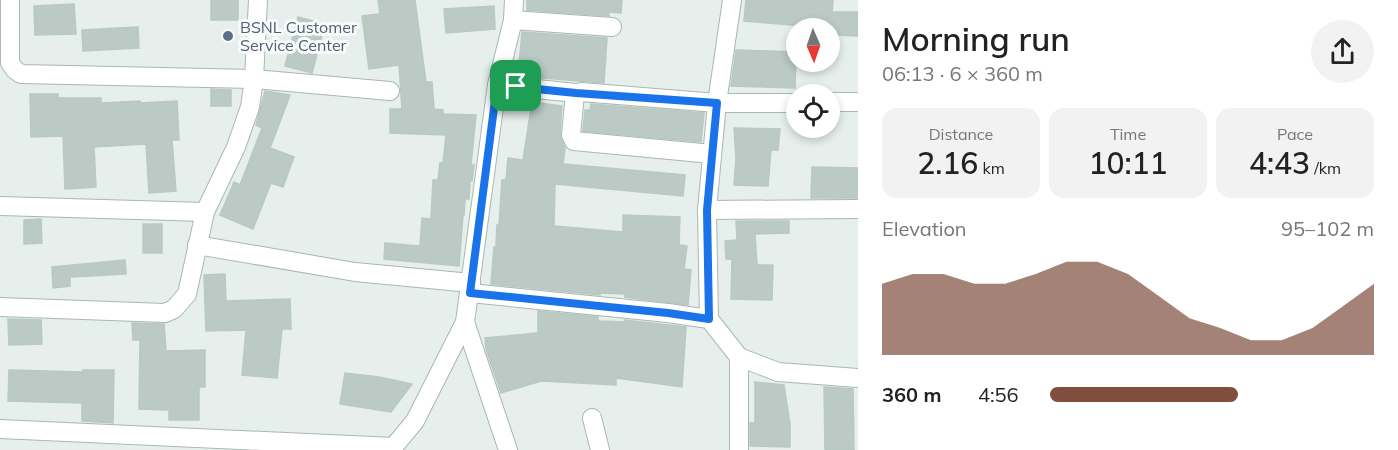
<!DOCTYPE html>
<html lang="en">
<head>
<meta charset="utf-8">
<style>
  :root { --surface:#fff; --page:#f2f2f2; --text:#222; --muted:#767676; --accent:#804e3d }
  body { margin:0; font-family:Mulish,sans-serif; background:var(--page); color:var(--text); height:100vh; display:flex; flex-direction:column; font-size:22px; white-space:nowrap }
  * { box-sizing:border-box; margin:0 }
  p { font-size:20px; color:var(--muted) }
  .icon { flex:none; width:33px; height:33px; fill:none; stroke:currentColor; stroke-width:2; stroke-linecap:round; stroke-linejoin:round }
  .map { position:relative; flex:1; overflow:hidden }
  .details { display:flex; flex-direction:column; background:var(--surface); width:540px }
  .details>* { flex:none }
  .needle { width:39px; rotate:178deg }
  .tools { position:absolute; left:786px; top:18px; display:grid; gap:12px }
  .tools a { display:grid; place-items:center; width:54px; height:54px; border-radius:50%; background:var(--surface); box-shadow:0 3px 9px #0003; font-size:30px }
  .pin { position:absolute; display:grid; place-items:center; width:51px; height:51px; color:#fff; margin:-26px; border-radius:12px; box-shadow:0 3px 9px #0006 }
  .round { display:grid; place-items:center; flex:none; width:63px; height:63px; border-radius:32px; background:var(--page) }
  .summary { display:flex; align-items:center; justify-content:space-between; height:102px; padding:0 24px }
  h1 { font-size:33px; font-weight:600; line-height:45px }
  .stats { display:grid; grid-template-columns:repeat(3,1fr); gap:9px; height:102px; padding:6px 24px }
  .stats div { display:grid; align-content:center; border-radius:15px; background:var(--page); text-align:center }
  .stats b { font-size:30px; font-weight:600 }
  .stats small { font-size:16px; font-weight:400 }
  .stats p { font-size:16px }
  .chart { height:168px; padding:12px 24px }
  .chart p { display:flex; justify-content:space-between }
  .chart svg { width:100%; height:108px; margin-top:6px; fill:var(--accent); opacity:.7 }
  ul { padding:0 24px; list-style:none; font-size:20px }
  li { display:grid; grid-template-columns:96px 72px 1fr; align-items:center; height:45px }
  li i { height:15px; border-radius:8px; background:var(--accent) }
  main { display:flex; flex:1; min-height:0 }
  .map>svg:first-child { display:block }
</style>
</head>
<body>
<main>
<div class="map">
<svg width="858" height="450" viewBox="0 0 858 450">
  <rect width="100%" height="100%" fill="#e6efeb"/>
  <!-- building -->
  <g fill="#bbcac4" stroke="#b8c9c2" stroke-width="1.5">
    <rect x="211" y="0" width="27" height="20"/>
    <polygon points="378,0 415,0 426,82 432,82 434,109 443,110 443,114 476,115 471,165 474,165 472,181 470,181 469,199 465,199 464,215 463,215 459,266 384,259 385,243 420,246 422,218 431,219 433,180 438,180 440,163 443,163 446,135 390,133 390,109 402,109 399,65 369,69 362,16 380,14"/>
    <polygon points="527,0 622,0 621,13 609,12 609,16 527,10"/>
    <polygon points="746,0 833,0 832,12 858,12 858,36 837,35 837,29 744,21"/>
    <polygon points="74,4 76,34 35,35 34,6"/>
    <polygon points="494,6 495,29 446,33 444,9"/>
    <polygon points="298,17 325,24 312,73 285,66"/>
    <polygon points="138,27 139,48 83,51 82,30"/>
    <polygon points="522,32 607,38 604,83 518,76"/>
    <polygon points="736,50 796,52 795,88 731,86"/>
    <polygon points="211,89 231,90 231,106 211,106"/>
    <polygon points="265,91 290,95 270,148 294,157 283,187 271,183 253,229 220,215 234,182 240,185 262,128 256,125"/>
    <polygon points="30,94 58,94 58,98 101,98 101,103 140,101 140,103 177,101 179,140 172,140 176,191 149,193 146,144 94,147 96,187 65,189 63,136 31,137"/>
    <polygon points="532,102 562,106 560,134 565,148 563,164 685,175 683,196 555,184 554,226 623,232 623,215 680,217 679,245 687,246 684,269 691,270 688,305 625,297 625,294 600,293 600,295 491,284 494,247 496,247 497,225 499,226 502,180 506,180 508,158 523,160"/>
    <polygon points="591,104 704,113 701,142 583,131 585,110 590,110"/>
    <polygon points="734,128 780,129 778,150 771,150 768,186 734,185 736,158"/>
    <polygon points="812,167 858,168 858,198 811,198"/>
    <polygon points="41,219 42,243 24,244 24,220"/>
    <polygon points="736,221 789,221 789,233 755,234 757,265 773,265 772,300 731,299 732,259 726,259 725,241 737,240"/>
    <rect x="143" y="224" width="19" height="29"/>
    <polygon points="125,260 126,274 70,277 70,286 53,288 52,267"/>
    <polygon points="225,274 226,301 290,299 291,329 282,329 277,378 242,375 246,330 206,331 204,275"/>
    <polygon points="538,311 598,317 598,321 625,322 625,320 686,327 682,387 616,378 616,385 541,381 501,393 486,349 485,338 538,333"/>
    <polygon points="8,319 41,320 42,344 9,345"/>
    <polygon points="132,323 164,324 166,351 205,350 205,387 199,387 199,420 169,420 169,410 139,409 140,340 133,340"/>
    <polygon points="9,370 83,372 83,370 114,370 113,423 82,421 82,403 8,401"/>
    <polygon points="345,373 379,377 412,384 391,412 340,404"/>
    <polygon points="755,382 784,385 790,424 790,447 750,446 750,423 755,423"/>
    <polygon points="824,387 853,389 854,450 825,450"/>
  </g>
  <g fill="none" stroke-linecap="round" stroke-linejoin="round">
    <defs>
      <g id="minor">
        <polyline points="10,0 10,63 15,70 21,74 254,79 390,91"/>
        <polyline points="513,20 612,27"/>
        <polyline points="497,85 576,93"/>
        <polyline points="830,102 858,102"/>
        <polyline points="712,154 574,141 571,135 575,94 581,92 717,103 796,103"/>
        <polyline points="0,206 205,212"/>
        <polyline points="707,210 858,209"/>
        <polyline points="197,245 355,272 471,283"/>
        <polyline points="470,293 668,313 709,319 739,357 778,372 858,378"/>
        <polyline points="0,307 165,313 174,309 187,294 205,212 236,147 250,107 254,79 258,0"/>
        <polyline points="709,319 707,210 717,103 732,0"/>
        <polyline points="465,322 508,450"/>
        <polyline points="739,357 739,450"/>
        <polyline points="592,418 600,450"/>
        <polyline points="0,429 394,447"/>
        <polyline points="391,450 415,421 465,322 497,85 513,20 514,0"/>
      </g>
    </defs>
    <!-- minor casing -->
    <use href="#minor" stroke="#a8b8b2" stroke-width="20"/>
    <!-- minor -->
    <use href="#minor" stroke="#fff" stroke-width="18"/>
  </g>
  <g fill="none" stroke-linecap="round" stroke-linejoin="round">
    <defs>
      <polygon id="route" points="497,85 576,93 717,103 707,210 709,319 668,313 470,293"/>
    </defs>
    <!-- route casing -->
    <use href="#route" stroke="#fff" stroke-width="12"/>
    <!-- route -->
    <use href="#route" stroke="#1a73e8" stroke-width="8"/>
  </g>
  <!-- markers -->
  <circle fill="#5c6f8a" stroke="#f7fbf9" stroke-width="2" cx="228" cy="36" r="6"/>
  <g text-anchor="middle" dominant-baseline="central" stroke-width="6" stroke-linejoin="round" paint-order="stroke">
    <!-- service labels -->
    <g font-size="16" fill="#4e5e75" stroke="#f7fbf9" text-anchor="start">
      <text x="240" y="27">BSNL Customer<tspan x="240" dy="18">Service Center</tspan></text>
    </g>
  </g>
</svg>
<div class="tools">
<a><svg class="needle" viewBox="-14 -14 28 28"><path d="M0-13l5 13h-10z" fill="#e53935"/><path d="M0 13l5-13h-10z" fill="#767676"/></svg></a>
<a><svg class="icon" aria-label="locate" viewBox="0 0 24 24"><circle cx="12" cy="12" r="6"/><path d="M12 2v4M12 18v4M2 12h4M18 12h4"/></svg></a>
</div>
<div class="pin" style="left:516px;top:86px;background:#1e9e55"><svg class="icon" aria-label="arrive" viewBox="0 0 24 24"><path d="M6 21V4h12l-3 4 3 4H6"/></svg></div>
</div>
<section class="details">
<div class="summary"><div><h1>Morning run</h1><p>06:13 · 6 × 360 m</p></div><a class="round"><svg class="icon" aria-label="share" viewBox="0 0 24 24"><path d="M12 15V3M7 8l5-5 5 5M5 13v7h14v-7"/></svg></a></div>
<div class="stats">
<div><p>Distance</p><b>2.16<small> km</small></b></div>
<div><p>Time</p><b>10:11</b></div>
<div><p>Pace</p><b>4:43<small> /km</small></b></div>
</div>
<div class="chart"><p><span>Elevation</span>95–102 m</p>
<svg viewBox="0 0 160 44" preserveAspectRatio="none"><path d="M0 44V15L10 11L20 11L30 15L40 15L50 11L60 6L70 6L80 11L90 20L100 29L110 33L120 38L130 38L140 33L150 24L160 15V44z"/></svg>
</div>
<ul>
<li><b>360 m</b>4:56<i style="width:58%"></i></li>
</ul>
</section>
</main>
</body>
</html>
